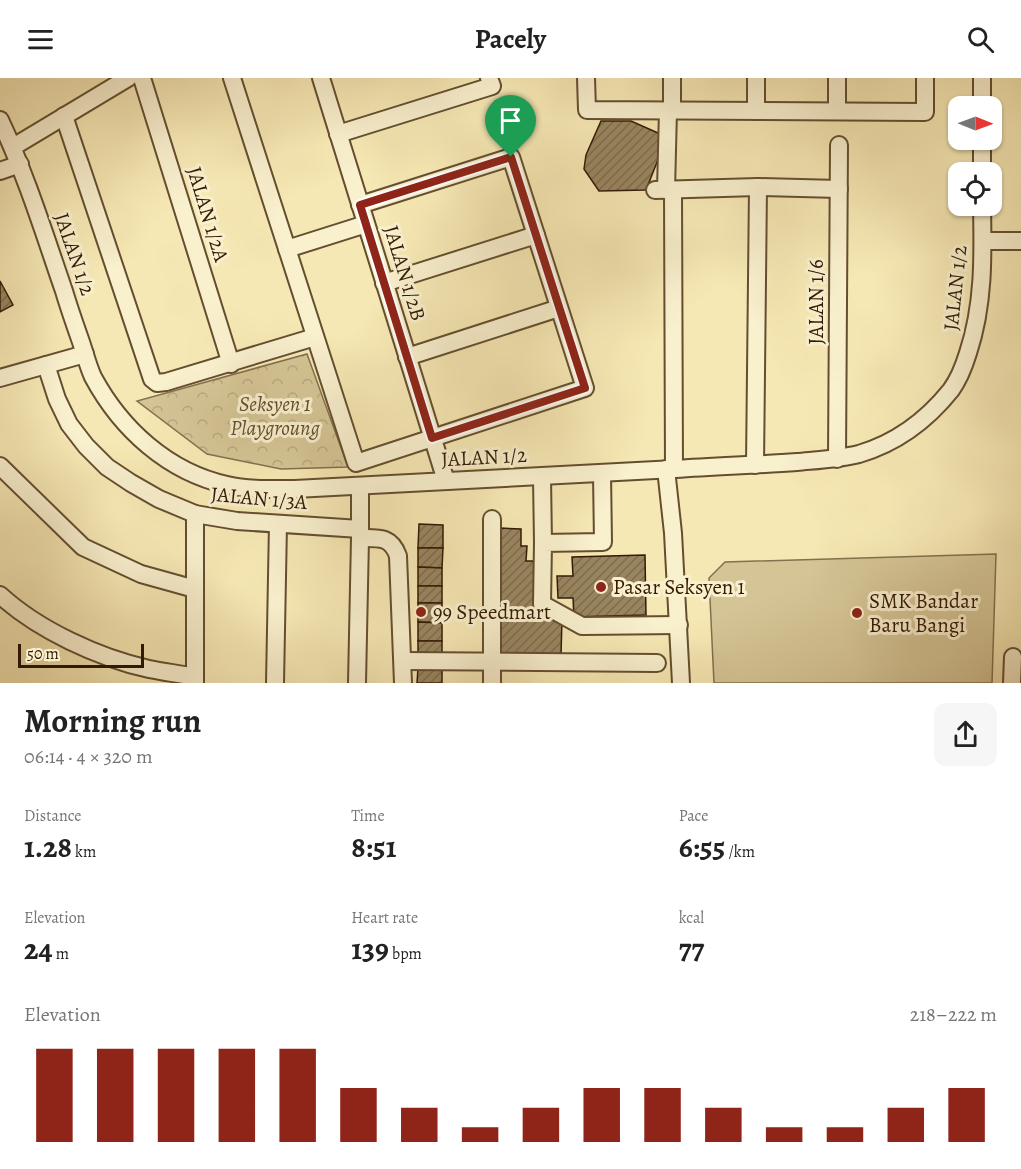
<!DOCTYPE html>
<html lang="en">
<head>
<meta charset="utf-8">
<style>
  :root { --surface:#fff; --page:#f6f6f6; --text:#222; --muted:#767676; --accent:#8f2418 }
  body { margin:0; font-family:Alegreya,serif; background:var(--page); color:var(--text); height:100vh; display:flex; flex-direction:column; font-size:22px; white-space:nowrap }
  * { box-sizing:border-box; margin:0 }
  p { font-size:20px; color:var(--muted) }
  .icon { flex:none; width:33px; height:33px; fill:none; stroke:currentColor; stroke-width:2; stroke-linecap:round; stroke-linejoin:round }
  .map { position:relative; height:605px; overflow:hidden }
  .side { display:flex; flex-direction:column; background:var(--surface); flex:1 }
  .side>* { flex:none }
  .needle { width:39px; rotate:91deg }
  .buttons { position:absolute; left:948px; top:18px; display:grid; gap:12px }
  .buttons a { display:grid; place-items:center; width:54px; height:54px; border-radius:12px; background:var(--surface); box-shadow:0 2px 4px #0004; font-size:30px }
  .scale { position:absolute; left:18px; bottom:15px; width:126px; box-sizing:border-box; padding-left:6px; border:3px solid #331a04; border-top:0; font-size:16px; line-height:21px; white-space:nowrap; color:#331a04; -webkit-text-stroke:4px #f9f0ce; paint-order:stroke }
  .pin { position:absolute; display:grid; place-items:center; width:51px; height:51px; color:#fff; margin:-62px -26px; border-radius:50% 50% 50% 0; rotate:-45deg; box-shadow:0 0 6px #0007 }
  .pin .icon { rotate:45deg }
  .round { display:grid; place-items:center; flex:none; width:63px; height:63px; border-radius:12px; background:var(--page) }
  .overview { display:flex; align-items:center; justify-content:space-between; height:102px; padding:0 24px }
  h1 { font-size:33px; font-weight:700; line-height:45px }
  .stats { display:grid; grid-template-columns:repeat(3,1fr); gap:9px; height:102px; padding:6px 24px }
  .stats div { display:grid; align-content:center }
  .stats b { font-size:30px; font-weight:700 }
  .stats small { font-size:16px; font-weight:400 }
  .stats p { font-size:16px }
  .chart { height:168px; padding:12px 24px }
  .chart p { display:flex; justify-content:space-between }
  .chart svg { width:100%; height:108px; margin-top:6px; stroke:var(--accent); stroke-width:6 }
  header { display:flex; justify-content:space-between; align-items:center; height:78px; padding:0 24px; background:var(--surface); font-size:27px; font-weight:700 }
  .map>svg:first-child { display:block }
</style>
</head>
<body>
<header><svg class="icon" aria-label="menu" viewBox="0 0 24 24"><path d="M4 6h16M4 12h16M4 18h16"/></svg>Pacely<svg class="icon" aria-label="search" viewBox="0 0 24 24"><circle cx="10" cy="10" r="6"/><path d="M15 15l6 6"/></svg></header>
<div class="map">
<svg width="1021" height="605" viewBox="0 0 1021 605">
  <defs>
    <pattern id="forest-crowns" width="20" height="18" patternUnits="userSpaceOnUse" patternTransform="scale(1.5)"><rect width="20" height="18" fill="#d5c596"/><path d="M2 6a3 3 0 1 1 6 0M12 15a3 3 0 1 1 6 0" fill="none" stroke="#b7a980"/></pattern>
    <pattern id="building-hatch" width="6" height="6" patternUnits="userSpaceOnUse" patternTransform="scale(1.5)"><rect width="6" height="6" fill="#988560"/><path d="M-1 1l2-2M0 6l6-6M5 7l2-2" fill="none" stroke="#7d6c4d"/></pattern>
  </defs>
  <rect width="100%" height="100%" fill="#f6e8b4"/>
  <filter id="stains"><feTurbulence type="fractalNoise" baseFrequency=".00333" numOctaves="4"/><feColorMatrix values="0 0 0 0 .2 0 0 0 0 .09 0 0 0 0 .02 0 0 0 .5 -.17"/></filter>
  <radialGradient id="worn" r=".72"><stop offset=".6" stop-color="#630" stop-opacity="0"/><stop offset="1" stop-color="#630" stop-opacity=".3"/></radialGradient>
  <!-- forest -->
  <polygon fill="url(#forest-crowns)" stroke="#84704d" stroke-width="1.5" points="307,276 348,389 281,391 207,376 137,323"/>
  <!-- pitch -->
  <polygon fill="#d5c596" stroke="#84704d" stroke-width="1.5" points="996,476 992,605 714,605 709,500 725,484"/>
  <!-- building -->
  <g fill="url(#building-hatch)" stroke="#331a04" stroke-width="1.5">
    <polygon points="601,43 631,43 667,59 646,112 599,113 584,91 586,77"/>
    <polygon points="0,203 13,227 0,234"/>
    <polygon points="419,446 443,447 443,470 418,470"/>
    <polygon points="500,450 521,451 521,468 527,468 526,483 534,483 534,535 541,535 541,541 562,541 561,577 499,576"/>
    <polygon points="418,470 443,470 442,490 418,489"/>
    <polygon points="645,477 646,537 574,539 573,520 558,520 557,498 573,498 572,479"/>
    <polygon points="418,489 442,490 442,508 418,508"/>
    <rect x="418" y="508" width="24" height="17"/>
    <polygon points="418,525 442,525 442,545 418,544"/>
    <polygon points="418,544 442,545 442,563 418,563"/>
    <rect x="418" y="563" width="24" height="16"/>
    <polygon points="418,590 442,591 442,605 417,605"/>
  </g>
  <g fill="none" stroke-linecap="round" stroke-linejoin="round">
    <defs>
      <g id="minor">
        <polyline points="142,0 231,286"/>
        <polyline points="232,0 356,385 585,310 511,79 360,127"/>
        <polyline points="321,0 446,403"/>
        <polyline points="586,0 587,32 925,34 925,0"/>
        <polyline points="672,0 672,33"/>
        <polyline points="756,0 756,33"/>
        <polyline points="982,0 982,28"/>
        <polyline points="837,33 837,0"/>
        <polyline points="64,38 152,301 157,305 166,304 315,259"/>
        <path d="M0,42c26,55 44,113 64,171 5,17 11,34 17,51 4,12 7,24 12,35 28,52 75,95 134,108 22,5 45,4 68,4 126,-7 253,-13 380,-20 40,-3 81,-4 122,-7 21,-2 42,-3 62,-8 37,-11 68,-34 92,-64 8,-11 13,-24 17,-37 16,-48 15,-97 14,-147"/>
        <polyline points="338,56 492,8 489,0"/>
        <polyline points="982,62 982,94"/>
        <polyline points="13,69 128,0"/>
        <polyline points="0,93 20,86"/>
        <polyline points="655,112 758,109 839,111"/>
        <polyline points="666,112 668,32"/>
        <polyline points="673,112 674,391"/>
        <polyline points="983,163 1021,163"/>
        <polyline points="287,171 366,146"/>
        <polyline points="384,205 536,157"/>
        <polyline points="407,279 559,230"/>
        <polyline points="46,287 57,321 69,346 86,368 107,389 131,405 159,421 195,436 237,443 360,451"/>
        <polyline points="0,300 85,276"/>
        <polyline points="837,381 839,67"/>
        <polyline points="755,387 758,109"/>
        <polyline points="0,388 83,469 141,496 195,511"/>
        <polyline points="666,391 673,455 681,605"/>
        <polyline points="602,396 603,464 543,465 542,526 582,548 679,547"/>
        <polyline points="542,399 543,465"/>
        <polyline points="492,441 492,605"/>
        <path d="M360,460c19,0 31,-2 38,18l5,127"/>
        <path d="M0,517c38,35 99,63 149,74 15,3 31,5 46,8"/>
        <polyline points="403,583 657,585"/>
        <polyline points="195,605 195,436"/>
        <polyline points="275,605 278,446"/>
        <polyline points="357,605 360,460 360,408"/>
        <polyline points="1012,605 1013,579"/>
      </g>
    </defs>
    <!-- minor casing -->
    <use href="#minor" stroke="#644e30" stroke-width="20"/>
    <!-- path -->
    <polyline stroke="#331a04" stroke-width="3" stroke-dasharray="4.5 3" stroke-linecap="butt" points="496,22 507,65"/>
    <!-- minor -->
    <use href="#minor" stroke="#f9f0ce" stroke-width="16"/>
  </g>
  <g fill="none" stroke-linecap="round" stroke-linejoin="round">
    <defs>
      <polygon id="route" points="511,79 585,310 432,360 360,127"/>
    </defs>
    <!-- route casing -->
    <use href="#route" stroke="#fff" stroke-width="12"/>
    <!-- route -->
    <use href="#route" stroke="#8f2418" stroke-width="8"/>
  </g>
  <!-- markers -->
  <g fill="#8f2418" stroke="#f9f0ce" stroke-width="2">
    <circle cx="601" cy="509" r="6"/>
    <circle cx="421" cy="534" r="6"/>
    <circle cx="857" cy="535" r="6"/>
  </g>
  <g text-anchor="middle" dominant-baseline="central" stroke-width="6" stroke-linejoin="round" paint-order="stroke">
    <!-- street labels -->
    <g font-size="21" fill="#331a04" stroke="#f9f0ce">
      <text transform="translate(208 136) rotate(73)">JALAN 1/2A</text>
      <text transform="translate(75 176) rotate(71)">JALAN 1/2</text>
      <text transform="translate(405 195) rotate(73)">JALAN 1/2B</text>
      <text transform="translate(955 210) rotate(-84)">JALAN 1/2</text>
      <text transform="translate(816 224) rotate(-90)">JALAN 1/6</text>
      <text transform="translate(484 379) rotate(-3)">JALAN 1/2</text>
      <text transform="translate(259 420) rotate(5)">JALAN 1/3A</text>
    </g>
    <!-- park labels -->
    <g font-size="21" font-style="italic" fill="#644d30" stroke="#f9f0ce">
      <text x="275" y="326">Seksyen 1<tspan x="275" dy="24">Playgroung</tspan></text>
    </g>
    <!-- poi labels -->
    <g font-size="21" fill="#331a04" stroke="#f9f0ce" text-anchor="start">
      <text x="613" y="509">Pasar Seksyen 1</text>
      <text x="869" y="523">SMK Bandar<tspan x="869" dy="24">Baru Bangi</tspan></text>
      <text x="433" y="534">99 Speedmart</text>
    </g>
  </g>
  <rect width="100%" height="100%" filter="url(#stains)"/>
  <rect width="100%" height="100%" fill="url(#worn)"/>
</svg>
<div class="buttons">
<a><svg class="needle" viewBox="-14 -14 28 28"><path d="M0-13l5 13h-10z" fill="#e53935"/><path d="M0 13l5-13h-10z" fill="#767676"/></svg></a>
<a><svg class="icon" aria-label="locate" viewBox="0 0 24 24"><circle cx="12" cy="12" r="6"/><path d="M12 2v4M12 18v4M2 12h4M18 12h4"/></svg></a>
</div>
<div class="scale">50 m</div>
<div class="pin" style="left:511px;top:79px;background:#1e9e55"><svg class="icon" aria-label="arrive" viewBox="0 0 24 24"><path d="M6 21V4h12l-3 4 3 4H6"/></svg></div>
</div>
<section class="side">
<div class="overview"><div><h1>Morning run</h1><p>06:14 · 4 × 320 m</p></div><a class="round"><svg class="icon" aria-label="share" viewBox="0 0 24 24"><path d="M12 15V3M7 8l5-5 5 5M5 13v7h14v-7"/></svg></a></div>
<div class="stats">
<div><p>Distance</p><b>1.28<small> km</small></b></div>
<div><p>Time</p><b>8:51</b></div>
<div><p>Pace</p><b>6:55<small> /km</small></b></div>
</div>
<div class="stats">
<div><p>Elevation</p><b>24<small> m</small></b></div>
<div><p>Heart rate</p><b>139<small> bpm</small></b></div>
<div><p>kcal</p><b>77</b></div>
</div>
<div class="chart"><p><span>Elevation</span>218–222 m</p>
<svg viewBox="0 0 160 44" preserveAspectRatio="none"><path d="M5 44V6M15 44V6M25 44V6M35 44V6M45 44V6M55 44V22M65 44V30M75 44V38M85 44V30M95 44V22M105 44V22M115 44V30M125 44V38M135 44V38M145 44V30M155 44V22"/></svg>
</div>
</section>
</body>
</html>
